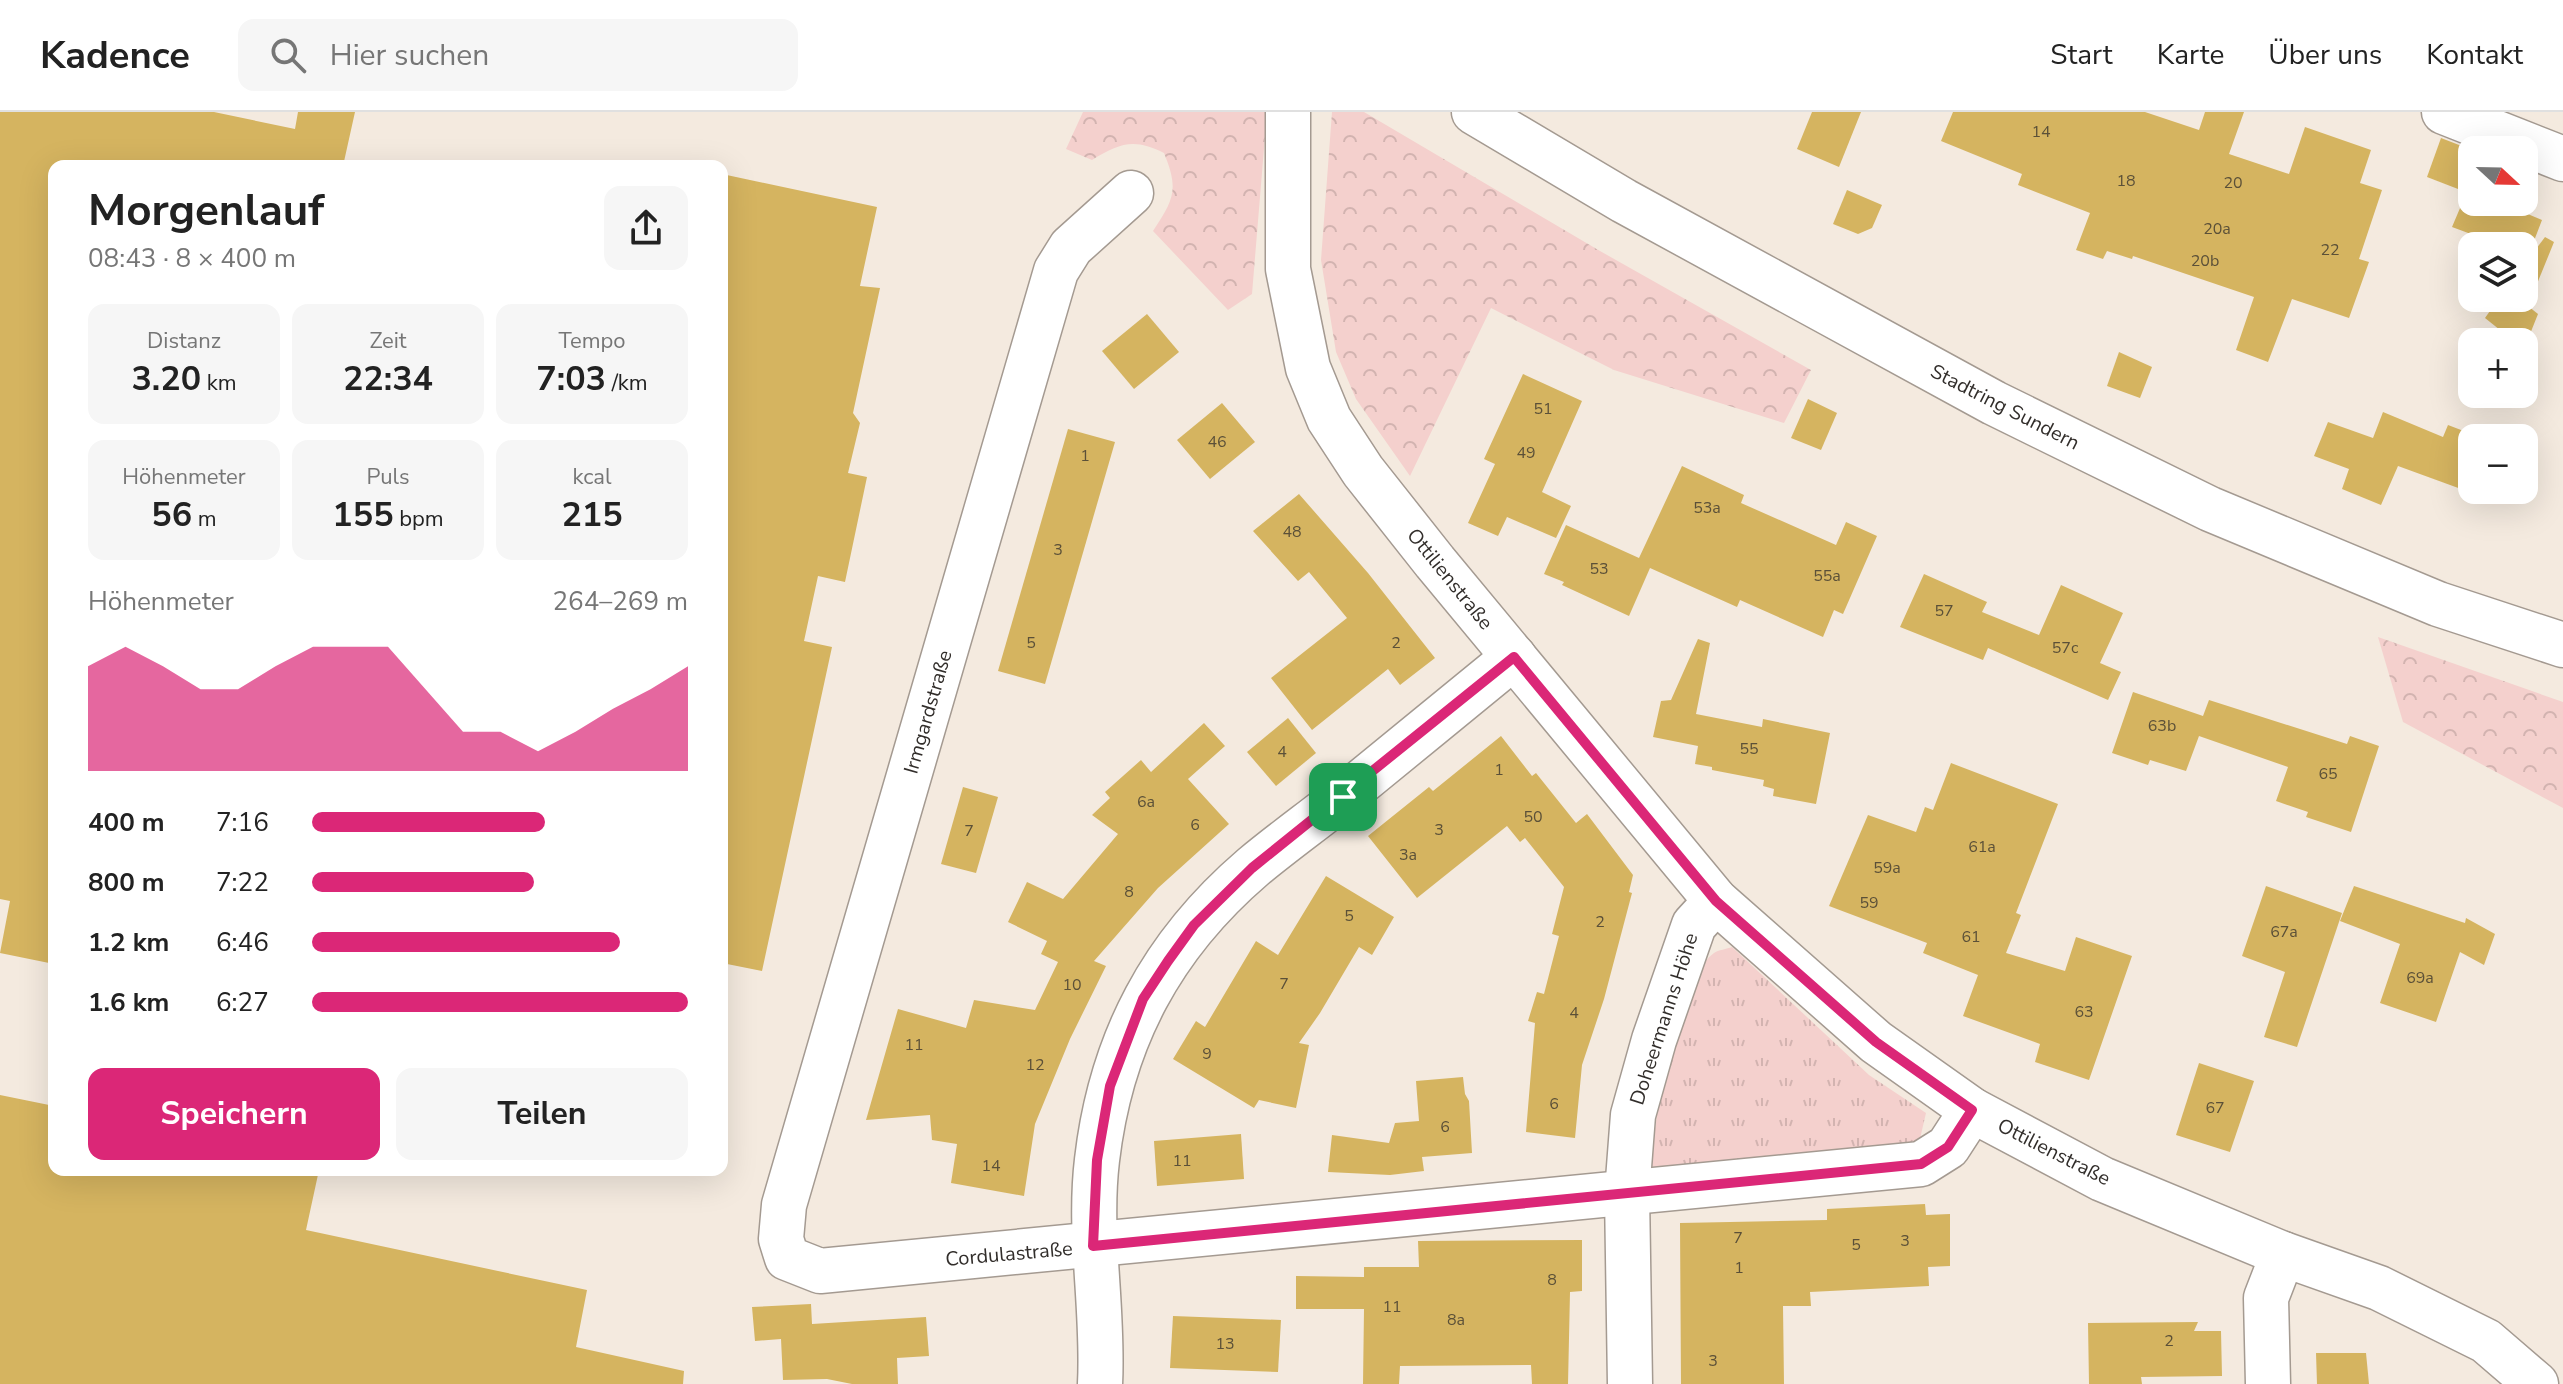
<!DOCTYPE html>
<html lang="de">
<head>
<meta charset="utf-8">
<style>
  :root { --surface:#fff; --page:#f6f6f6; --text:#222; --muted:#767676; --line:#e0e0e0; --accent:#db2777 }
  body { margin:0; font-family:"Nunito Sans",sans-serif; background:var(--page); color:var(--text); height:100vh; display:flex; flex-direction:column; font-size:30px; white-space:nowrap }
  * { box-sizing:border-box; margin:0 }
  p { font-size:26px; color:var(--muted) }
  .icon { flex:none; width:44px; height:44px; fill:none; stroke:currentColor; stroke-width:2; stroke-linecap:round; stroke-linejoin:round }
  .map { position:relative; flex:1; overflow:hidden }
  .details { position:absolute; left:48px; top:48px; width:680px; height:1016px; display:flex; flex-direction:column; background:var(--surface); border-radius:16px; box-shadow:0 8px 32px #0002 }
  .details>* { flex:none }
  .needle { width:52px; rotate:112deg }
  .controls { position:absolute; left:2458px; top:24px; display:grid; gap:16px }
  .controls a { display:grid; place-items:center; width:80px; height:80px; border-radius:16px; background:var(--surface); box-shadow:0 8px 32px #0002; font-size:40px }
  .pin { position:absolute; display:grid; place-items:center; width:68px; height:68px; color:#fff; margin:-34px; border-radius:16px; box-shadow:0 4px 12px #0006 }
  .round { display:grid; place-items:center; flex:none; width:84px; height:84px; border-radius:16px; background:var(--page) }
  .headline { display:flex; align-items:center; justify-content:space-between; height:136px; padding:0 40px }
  h1 { font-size:44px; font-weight:700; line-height:60px }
  .figures { display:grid; grid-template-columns:repeat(3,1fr); gap:12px; height:136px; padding:8px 40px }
  .figures div { display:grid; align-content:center; border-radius:16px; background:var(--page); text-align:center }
  .figures b { font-size:34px; font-weight:700 }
  .figures small { font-size:22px; font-weight:400 }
  .figures p { font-size:22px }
  .chart { height:224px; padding:16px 40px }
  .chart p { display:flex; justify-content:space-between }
  .chart svg { width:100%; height:144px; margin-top:8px; fill:var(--accent); opacity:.7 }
  .button { display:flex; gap:16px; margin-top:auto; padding:16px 40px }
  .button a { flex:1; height:92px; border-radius:16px; background:var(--accent); color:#fff; font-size:32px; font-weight:700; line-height:92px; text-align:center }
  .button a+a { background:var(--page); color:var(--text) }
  ul { padding:0 40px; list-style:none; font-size:26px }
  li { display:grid; grid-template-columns:128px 96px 1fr; align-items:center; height:60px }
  li i { height:20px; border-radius:10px; background:var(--accent) }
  header { display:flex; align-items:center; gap:48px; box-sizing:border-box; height:112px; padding:0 40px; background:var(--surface); border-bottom:2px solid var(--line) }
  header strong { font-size:38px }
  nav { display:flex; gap:44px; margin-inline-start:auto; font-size:28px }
  .search { width:560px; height:72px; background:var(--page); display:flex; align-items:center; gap:20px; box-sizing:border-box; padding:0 28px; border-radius:16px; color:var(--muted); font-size:30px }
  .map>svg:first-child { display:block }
</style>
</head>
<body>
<header>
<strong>Kadence</strong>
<div class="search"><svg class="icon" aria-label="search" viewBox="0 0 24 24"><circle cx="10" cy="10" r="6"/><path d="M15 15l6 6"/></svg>Hier suchen</div>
<nav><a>Start</a><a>Karte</a><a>Über uns</a><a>Kontakt</a></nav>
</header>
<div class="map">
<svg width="2563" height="1272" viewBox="0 0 2563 1272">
  <defs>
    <pattern id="forest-crowns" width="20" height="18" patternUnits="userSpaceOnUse" patternTransform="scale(2)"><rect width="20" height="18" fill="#f4d0cd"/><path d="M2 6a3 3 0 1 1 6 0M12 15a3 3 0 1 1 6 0" fill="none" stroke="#d2b3b0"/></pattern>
    <pattern id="park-tufts" width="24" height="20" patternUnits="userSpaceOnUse" patternTransform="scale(2)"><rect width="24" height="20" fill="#f4d0cd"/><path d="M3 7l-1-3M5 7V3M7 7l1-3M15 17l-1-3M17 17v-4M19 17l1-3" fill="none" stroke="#d2b3b0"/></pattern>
  </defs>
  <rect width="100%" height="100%" fill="#f4eadf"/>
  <!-- forest -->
  <g fill="url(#forest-crowns)">
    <path d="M1083,0h184l-15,182 -24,16 -75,-79c21,-32 26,-41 11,-78 -30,-15 -44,-10 -72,7l-26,-11z"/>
    <polygon points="1332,0 1364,0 1600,139 1811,258 1784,311 1614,258 1491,196 1410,364 1356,287 1336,240 1321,148"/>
    <polygon points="2378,525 2563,590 2563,696 2403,610"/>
  </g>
  <!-- park -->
  <path fill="url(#park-tufts)" d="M1732,835l137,128 57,38 -7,30 -128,15 -140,9c4,-50 22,-183 63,-214 4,-3 13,-4 18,-6z"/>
  <!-- building -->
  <g fill="#d5b460">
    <polygon points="0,0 214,0 295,17 298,0 355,0 343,54 54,54 54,852 0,841 10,789 0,787"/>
    <polygon points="1812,0 1861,0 1839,55 1797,37"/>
    <polygon points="1953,0 2145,0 2199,18 2205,0 2244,0 2229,42 2289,62 2305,15 2371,38 2360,71 2382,78 2359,147 2369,150 2349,206 2292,187 2268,250 2236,238 2254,185 2133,144 2132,147 2107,139 2103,147 2076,138 2090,101 2018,73 2022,62 1941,29"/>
    <polygon points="2441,26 2472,38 2458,77 2427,65"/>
    <polygon points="722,62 877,95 860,174 880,176 853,301 860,311 848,361 867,365 845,470 818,464 804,529 832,535 762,859 722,851"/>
    <polygon points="1847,78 1882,93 1872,116 1858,122 1833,112"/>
    <polygon points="2466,82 2472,82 2472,90 2499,90 2542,108 2532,134 2475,134 2479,125 2452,115"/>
    <polygon points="2545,125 2554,130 2528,194 2538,202 2524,237 2524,230 2515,230 2485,206 2499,186 2524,186 2524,153"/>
    <polygon points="1147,202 1179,240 1134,277 1102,239"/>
    <polygon points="2119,240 2152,255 2140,286 2107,274"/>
    <polygon points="1523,262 1582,289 1542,380 1571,394 1556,426 1507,405 1498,424 1468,411 1495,352 1484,347"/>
    <polygon points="1808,287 1837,301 1821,338 1791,326"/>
    <polygon points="1222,291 1255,330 1210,367 1177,328"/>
    <polygon points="2383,300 2443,325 2448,313 2482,326 2472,326 2472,381 2398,354 2381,393 2342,377 2349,357 2314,344 2328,310 2373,326"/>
    <polygon points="1068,317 1115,330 1045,572 998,559"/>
    <polygon points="1682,354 1744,383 1741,391 1836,433 1846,410 1877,424 1843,502 1834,498 1823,525 1740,488 1737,495 1650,456 1629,504 1562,473 1564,470 1544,462 1566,413 1639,446"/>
    <polygon points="1299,382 1368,461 1435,546 1400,573 1388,557 1312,618 1271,566 1347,506 1309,460 1298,469 1253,419"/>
    <polygon points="1924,462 1987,490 1982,500 2039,523 2061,473 2123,501 2100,551 2121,560 2108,588 1988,536 1983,548 1900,515"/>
    <polygon points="1698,527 1710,531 1696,602 1762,615 1763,607 1830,621 1816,692 1773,684 1774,677 1763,674 1764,668 1712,658 1712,655 1695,652 1698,634 1653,625 1661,589 1671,588"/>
    <polygon points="2133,580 2203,604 2209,588 2347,632 2350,624 2379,634 2351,720 2306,705 2308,700 2276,689 2288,655 2199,624 2186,659 2150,648 2148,653 2112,641"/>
    <polygon points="1288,606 1316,641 1276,674 1247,640"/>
    <polygon points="1204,611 1225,634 1188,667 1229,712 1158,776 1094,849 1106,854 1070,927 1035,1012 1024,1084 951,1071 957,1032 932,1028 930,1003 866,1008 898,897 966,916 974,888 1035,898 1058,850 1041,842 1047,829 1008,810 1027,770 1063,787 1118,722 1092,703 1110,686 1105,680 1141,648 1151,660"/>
    <polygon points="1501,624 1532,664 1536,661 1576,711 1587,702 1633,763 1629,780 1632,781 1604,887 1582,953 1575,1026 1526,1020 1535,911 1528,909 1537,880 1544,882 1559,824 1552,822 1564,775 1525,726 1520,730 1507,714 1417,786 1368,724 1429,675 1433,679"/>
    <polygon points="1951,651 2058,692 2016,801 2021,803 2006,841 2065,859 2076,825 2132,844 2089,968 2035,950 2040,932 1963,904 1978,863 1923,841 1927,831 1829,794 1868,703 1916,720 1925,695 1933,698"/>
    <polygon points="963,675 998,685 976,761 941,752"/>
    <polygon points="1326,764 1394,805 1372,843 1359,835 1320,901 1299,931 1309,933 1296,996 1259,988 1254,996 1173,947 1196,909 1205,915 1256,829 1278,843"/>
    <polygon points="2266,774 2342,801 2297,935 2264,925 2285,860 2242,844"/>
    <polygon points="2354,774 2465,811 2466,806 2495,822 2484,853 2460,840 2436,910 2380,891 2400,832 2340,809"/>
    <polygon points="2199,951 2254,969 2230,1040 2176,1023"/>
    <polygon points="1463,965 1465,982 1469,989 1472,1041 1422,1045 1424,1059 1390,1063 1328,1060 1332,1023 1389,1031 1395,1011 1419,1009 1416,969"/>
    <polygon points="0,983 54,994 54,1058 173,1058 199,1064 200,1058 319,1058 306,1118 587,1178 576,1235 684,1259 683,1272 0,1272"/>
    <polygon points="1241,1022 1244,1067 1157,1074 1154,1029"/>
    <polygon points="1925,1092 1926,1103 1950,1102 1950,1154 1928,1155 1929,1174 1810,1180 1811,1194 1783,1194 1784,1272 1681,1272 1680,1111 1827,1108 1827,1097"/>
    <polygon points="1582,1128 1582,1179 1570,1180 1568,1272 1532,1272 1531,1253 1400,1254 1399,1272 1363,1272 1364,1197 1296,1197 1296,1164 1364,1165 1364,1155 1419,1155 1418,1129"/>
    <polygon points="811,1192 812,1212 926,1205 929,1244 897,1246 898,1272 852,1272 827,1267 783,1268 781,1227 755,1229 752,1195"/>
    <polygon points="1173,1204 1281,1208 1278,1260 1170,1256"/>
    <polygon points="2198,1210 2194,1219 2221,1219 2222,1264 2141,1265 2142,1272 2089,1272 2088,1211"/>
    <polygon points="2316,1241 2366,1241 2369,1272 2317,1272"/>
  </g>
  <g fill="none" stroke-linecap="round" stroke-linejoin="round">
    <defs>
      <g id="street">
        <polyline points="1288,0 1288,157 1308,256 1329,307 1363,359 1435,450 1716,789 1876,930 1972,998 2102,1067 2283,1142 2379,1176 2486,1229 2536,1272"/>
        <polyline points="2444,0 2563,47"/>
        <polyline points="1131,81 1071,135 1056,159 784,1093 781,1127 787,1146 820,1159 1921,1052 1948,1035 1972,998"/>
        <path d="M1100,1272c4,-75 -12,-149 -3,-224 14,-120 65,-215 156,-293 30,-25 61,-47 91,-71 57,-46 113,-93 170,-139"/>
        <polyline points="1630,1272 1627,1081 1633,1003 1654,928 1694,813 1716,789"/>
        <polyline points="2268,1272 2266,1186 2283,1142"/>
      </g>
      <polyline id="secondary" points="1474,0 1624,89 1994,291 2210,397 2438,492 2563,533"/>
    </defs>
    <!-- street casing -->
    <use href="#street" stroke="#a49a91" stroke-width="47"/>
    <!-- secondary casing -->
    <use href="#secondary" stroke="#a49a91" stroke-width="47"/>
    <!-- street -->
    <use href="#street" stroke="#fff" stroke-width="44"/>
    <!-- secondary -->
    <use href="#secondary" stroke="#fff" stroke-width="44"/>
  </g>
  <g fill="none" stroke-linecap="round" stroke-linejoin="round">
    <defs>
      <polygon id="route" points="1514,545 1716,789 1876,930 1972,998 1948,1035 1921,1052 1093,1134 1097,1048 1110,974 1143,887 1168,849 1194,813 1252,756"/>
    </defs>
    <!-- route casing -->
    <use href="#route" stroke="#fff" stroke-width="16"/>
    <!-- route -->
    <use href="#route" stroke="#db2777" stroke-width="10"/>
  </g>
  <g text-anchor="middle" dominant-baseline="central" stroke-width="6" stroke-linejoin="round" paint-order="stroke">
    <!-- number labels -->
    <g font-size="16" fill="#5b5038">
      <text x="2041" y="20">14</text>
      <text x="2126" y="69">18</text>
      <text x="2233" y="71">20</text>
      <text x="2217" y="117">20a</text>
      <text x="2330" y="138">22</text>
      <text x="2205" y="149">20b</text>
      <text x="1543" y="297">51</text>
      <text x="1217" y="330">46</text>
      <text x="1526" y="341">49</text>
      <text x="1085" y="344">1</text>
      <text x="1707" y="396">53a</text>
      <text x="1292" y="420">48</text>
      <text x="1058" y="438">3</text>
      <text x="1599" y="457">53</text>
      <text x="1827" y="464">55a</text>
      <text x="1944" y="499">57</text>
      <text x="1031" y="531">5</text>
      <text x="1396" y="531">2</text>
      <text x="2065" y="536">57c</text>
      <text x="2162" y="614">63b</text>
      <text x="1749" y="637">55</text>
      <text x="1282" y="640">4</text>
      <text x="1499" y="658">1</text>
      <text x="2328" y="662">65</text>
      <text x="1146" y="690">6a</text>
      <text x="1533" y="705">50</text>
      <text x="1195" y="713">6</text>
      <text x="1439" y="718">3</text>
      <text x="969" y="719">7</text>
      <text x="1982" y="735">61a</text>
      <text x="1408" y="743">3a</text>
      <text x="1887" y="756">59a</text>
      <text x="1129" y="780">8</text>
      <text x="1869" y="791">59</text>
      <text x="1349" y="804">5</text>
      <text x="1600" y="810">2</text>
      <text x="2284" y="820">67a</text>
      <text x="1971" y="825">61</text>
      <text x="2420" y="866">69a</text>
      <text x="1284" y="872">7</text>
      <text x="1072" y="873">10</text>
      <text x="2084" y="900">63</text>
      <text x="1574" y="901">4</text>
      <text x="914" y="933">11</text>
      <text x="1207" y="942">9</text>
      <text x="1035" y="953">12</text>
      <text x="1554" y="992">6</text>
      <text x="2215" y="996">67</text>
      <text x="1445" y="1015">6</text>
      <text x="1182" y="1049">11</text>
      <text x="991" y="1054">14</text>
      <text x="1738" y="1126">7</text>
      <text x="1905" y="1129">3</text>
      <text x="1856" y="1133">5</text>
      <text x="1739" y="1156">1</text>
      <text x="1552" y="1168">8</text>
      <text x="1392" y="1195">11</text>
      <text x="1456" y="1208">8a</text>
      <text x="2169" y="1229">2</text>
      <text x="1225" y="1232">13</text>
      <text x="1713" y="1249">3</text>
    </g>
    <!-- street labels -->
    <g font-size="20" fill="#322e2b" stroke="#fff">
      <text transform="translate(2005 295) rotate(27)">Stadtring Sundern</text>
      <text transform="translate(1450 467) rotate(51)">Ottilienstraße</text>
      <text transform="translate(928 600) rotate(-74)">Irmgardstraße</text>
      <text transform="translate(1664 907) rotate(-72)">Doheermanns Höhe</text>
      <text transform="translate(2054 1040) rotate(27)">Ottilienstraße</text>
      <text transform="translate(1009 1142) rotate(-5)">Cordulastraße</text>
    </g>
  </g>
</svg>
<div class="controls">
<a><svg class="needle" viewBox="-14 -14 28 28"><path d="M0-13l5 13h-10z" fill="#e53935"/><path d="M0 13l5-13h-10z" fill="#767676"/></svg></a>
<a><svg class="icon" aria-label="layers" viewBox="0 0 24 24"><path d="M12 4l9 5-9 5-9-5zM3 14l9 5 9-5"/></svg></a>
<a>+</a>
<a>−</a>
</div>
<div class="pin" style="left:1343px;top:685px;background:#1e9e55"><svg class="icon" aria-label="arrive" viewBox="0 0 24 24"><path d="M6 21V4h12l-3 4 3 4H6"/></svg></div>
<section class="details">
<div class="headline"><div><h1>Morgenlauf</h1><p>08:43 · 8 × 400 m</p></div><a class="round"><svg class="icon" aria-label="share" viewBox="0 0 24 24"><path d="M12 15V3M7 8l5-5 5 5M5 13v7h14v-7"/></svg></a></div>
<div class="figures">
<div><p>Distanz</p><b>3.20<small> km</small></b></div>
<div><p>Zeit</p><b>22:34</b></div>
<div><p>Tempo</p><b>7:03<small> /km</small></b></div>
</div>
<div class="figures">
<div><p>Höhenmeter</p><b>56<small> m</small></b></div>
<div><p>Puls</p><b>155<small> bpm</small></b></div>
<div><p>kcal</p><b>215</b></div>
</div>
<div class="chart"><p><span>Höhenmeter</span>264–269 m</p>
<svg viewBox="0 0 160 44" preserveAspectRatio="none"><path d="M0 44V12L10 6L20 12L30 19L40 19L50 12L60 6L70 6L80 6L90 19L100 32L110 32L120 38L130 32L140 25L150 19L160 12V44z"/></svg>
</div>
<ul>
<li><b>400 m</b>7:16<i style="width:62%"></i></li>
<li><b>800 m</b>7:22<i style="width:59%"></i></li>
<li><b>1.2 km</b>6:46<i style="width:82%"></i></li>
<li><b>1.6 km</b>6:27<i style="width:100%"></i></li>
</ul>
<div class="button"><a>Speichern</a><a>Teilen</a></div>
</section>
</div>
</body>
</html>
